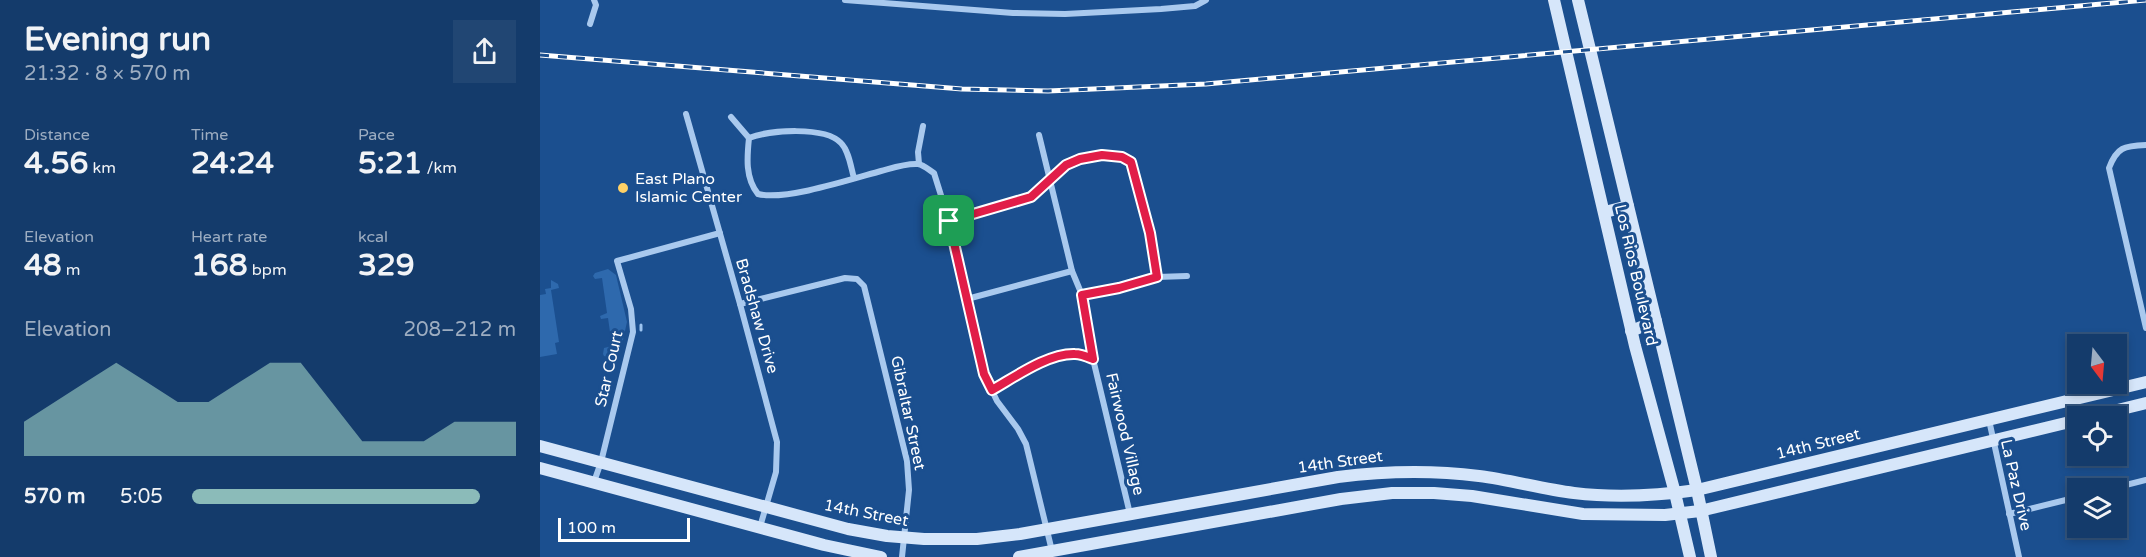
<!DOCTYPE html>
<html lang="en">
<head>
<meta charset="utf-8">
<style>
  :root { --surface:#143b6b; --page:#214673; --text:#f1f3f6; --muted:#9dadc1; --line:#33557e; --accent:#8bbbb9 }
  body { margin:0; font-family:"Varela Round",sans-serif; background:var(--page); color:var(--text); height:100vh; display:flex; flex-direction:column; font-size:22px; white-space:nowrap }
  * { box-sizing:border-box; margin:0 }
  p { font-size:20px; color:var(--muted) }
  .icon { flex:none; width:33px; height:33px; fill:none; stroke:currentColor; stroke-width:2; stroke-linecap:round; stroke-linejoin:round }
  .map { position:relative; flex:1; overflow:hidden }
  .drawer { display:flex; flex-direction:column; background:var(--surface); width:540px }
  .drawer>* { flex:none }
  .needle { width:39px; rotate:164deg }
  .tools { position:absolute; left:1527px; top:334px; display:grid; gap:12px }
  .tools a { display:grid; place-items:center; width:60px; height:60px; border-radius:0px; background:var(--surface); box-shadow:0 3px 9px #0003,0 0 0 2px var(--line); font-size:30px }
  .scale { position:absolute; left:18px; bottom:15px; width:132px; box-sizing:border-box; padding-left:6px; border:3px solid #fff; border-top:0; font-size:16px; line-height:21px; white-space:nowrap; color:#fff; -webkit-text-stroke:4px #1b4f8f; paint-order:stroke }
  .pin { position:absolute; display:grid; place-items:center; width:51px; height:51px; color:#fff; margin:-26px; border-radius:12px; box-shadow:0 3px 9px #0006 }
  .round { display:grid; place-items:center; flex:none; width:63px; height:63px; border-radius:0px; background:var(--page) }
  .overview { display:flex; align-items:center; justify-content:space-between; height:102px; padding:0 24px }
  h1 { font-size:33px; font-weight:700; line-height:45px }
  .metrics { display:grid; grid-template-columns:repeat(3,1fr); gap:9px; height:102px; padding:6px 24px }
  .metrics div { display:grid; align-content:center }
  .metrics b { font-size:30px; font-weight:700 }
  .metrics small { font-size:16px; font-weight:400 }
  .metrics p { font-size:16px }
  .chart { height:168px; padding:12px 24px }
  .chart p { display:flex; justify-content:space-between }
  .chart svg { width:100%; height:108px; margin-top:6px; fill:var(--accent); opacity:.7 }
  ul { padding:0 24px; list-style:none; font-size:20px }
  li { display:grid; grid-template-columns:96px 72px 1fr; align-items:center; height:45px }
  li i { height:15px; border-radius:8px; background:var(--accent) }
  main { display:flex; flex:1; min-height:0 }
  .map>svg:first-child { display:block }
</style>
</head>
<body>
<main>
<section class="drawer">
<div class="overview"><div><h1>Evening run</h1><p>21:32 · 8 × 570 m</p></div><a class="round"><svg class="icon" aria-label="share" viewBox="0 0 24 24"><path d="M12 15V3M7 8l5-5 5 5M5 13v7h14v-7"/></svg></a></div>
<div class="metrics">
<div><p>Distance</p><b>4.56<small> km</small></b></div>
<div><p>Time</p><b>24:24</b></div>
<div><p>Pace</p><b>5:21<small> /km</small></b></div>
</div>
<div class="metrics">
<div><p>Elevation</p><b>48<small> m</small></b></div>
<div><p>Heart rate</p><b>168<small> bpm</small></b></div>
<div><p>kcal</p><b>329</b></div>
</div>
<div class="chart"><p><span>Elevation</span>208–212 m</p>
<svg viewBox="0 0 160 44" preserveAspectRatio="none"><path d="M0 44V30L10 22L20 14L30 6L40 14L50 22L60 22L70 14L80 6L90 6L100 22L110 38L120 38L130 38L140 30L150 30L160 30V44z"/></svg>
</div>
<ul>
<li><b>570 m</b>5:05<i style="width:89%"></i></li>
</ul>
</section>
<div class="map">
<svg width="1606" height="557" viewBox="0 0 1606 557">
  <rect width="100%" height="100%" fill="#1b4f8f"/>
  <!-- green -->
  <g fill="#2e69ad">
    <polygon points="68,269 76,275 87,322 80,353 74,359 64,356 63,354 64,348 72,346 68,318 61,319 60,316 67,313 62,278 55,279 53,276 55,273"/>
    <polygon points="11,280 18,284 19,288 11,290 19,342 15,343 17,354 0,357 0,295 6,294 5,289 11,288"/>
  </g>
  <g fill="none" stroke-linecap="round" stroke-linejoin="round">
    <!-- stream -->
    <polyline stroke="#9cc4f0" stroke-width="3" points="101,330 101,325"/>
    <!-- minor -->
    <g stroke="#a9c9ee" stroke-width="6">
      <polyline points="305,0 473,13 525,14 621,9 655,6 666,0"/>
      <polyline points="50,24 56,5 54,0"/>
      <polyline points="146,114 200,304 237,442 236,472 220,527"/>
      <polyline points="191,117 209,138"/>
      <polyline points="499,135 532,271 542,295 553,359 590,514"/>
      <path d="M1606,145c-22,1 -29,2 -37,23l37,160"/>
      <polyline points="379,164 378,152 383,126"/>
      <path d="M314,178c-3,-10 -5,-27 -13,-35 -16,-17 -72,-13 -92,-5 -2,19 -4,40 9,56 27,7 94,-15 123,-23 11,-3 25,-8 37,-7 6,1 11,6 16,9l15,48 35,153 13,27 21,28 8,15 26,107"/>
      <polyline points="409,221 491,197 520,168 534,161 572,155 591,162 610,233 617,277"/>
      <polyline points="542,295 579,288 617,277 647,276"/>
      <polyline points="427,299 532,271"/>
      <polyline points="200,304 305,278 317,279 324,286 367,461 369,490 362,557"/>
      <polyline points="452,390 499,363 535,354 553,359"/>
      <polyline points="1449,420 1479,557"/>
      <polyline points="54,482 61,462 93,332 91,309 77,261 180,233"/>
      <polyline points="1570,489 1606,480"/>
      <polyline points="1469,514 1538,497"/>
    </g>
    <!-- secondary -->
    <g stroke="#d6e6fa" stroke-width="12">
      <polyline points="1014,0 1095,346 1135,493 1150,557"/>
      <polyline points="1038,0 1157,490 1171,557"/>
      <polyline points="1065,212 1088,206"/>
      <polyline points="1091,331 1116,321"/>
      <polyline points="1549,417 1606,403"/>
      <path d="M0,446l308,83 39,7 37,3h53l43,-5 318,-57c47,-6 94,-7 141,-1 32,4 63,13 95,17 41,5 81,3 123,-3l449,-108"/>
      <polyline points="0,468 284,545 341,557"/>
      <polyline points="479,557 801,499 852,493 894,493 932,496 1043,514 1125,515 1160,511 1538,420"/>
    </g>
    <defs>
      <polyline id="rail" points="0,55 422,89 508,91 666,84 1606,0"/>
    </defs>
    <!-- rail casing -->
    <use href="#rail" stroke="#fff" stroke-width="5"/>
    <!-- rail -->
    <use href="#rail" stroke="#1b4f8f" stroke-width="3" stroke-dasharray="9" stroke-linecap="butt"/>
  </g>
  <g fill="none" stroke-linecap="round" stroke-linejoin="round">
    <defs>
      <path id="route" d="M562,155l20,2 9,5 19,71 7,44 -38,11 -37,7 11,64c-5,-2 -12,-5 -18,-5 -27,-1 -60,23 -83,36l-8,-16 -35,-153 82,-24 35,-32 14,-6z"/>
    </defs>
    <!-- route casing -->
    <use href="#route" stroke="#fff" stroke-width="12"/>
    <!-- route -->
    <use href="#route" stroke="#e11d48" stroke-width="8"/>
  </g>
  <!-- markers -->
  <circle fill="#ffd166" stroke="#1b4f8f" stroke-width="2" cx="83" cy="188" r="6"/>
  <g text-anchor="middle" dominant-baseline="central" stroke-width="6" stroke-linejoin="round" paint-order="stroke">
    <!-- poi labels -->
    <g font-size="16" fill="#fff" stroke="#1b4f8f" text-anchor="start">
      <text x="95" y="179">East Plano<tspan x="95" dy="18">Islamic Center</tspan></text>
    </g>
    <!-- street labels -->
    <g font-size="16" fill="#fff" stroke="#1b4f8f">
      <text transform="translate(1096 275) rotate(77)">Los Rios Boulevard</text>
      <text transform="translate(217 316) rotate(74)">Bradshaw Drive</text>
      <text transform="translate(69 369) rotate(-77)">Star Court</text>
      <text transform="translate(368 413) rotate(78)">Gibraltar Street</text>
      <text transform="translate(585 434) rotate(77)">Fairwood Village</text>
      <text transform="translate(1278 444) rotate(-14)">14th Street</text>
      <text transform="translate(800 462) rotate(-8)">14th Street</text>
      <text transform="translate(1476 485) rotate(77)">La Paz Drive</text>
      <text transform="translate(326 513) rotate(11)">14th Street</text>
    </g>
  </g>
</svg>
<div class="tools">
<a><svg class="needle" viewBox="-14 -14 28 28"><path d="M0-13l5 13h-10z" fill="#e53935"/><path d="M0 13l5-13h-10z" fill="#9dadc1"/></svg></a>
<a><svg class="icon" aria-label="locate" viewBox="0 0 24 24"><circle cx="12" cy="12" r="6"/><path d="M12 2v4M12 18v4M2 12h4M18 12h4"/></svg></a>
<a><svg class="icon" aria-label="layers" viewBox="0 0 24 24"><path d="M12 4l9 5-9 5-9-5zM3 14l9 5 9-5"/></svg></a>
</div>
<div class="scale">100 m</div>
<div class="pin" style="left:409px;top:221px;background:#1e9e55"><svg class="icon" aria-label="arrive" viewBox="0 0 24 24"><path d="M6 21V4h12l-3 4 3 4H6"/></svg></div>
</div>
</main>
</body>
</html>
